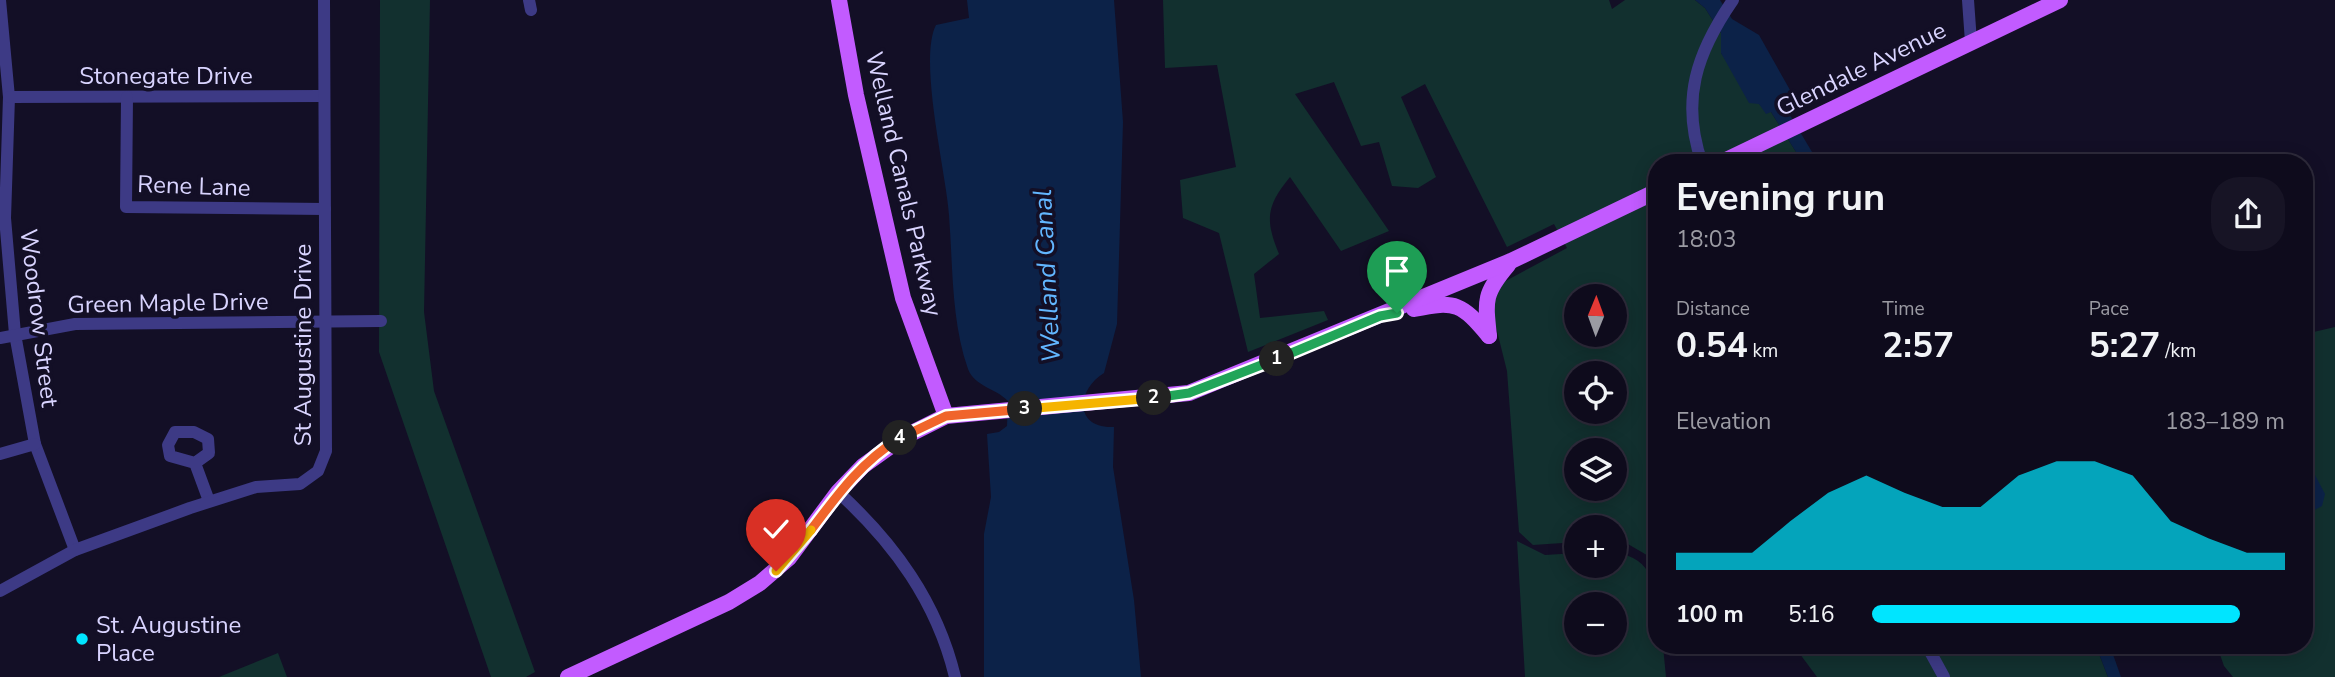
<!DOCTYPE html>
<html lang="en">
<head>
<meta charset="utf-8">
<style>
  :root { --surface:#0e0b1c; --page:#171425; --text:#f1f3f6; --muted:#9b9ba3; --line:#2e2b3b; --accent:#00e5ff }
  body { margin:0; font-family:"Nunito Sans",sans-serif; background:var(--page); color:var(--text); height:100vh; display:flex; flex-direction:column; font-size:26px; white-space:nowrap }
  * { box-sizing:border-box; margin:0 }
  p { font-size:23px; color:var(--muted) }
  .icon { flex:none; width:38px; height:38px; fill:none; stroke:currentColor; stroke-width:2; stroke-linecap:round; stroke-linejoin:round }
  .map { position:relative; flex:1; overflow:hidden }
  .panel { position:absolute; left:1648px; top:154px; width:665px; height:500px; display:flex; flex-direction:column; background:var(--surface); border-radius:28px; box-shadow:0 4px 18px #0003,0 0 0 2px var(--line) }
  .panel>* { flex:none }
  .needle { width:46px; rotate:1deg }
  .controls { position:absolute; left:1564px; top:284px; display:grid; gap:14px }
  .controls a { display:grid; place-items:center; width:63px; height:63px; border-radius:50%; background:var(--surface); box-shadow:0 4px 18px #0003,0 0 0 2px var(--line); font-size:35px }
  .pin { position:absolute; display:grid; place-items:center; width:60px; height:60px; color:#fff; margin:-72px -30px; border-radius:50% 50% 50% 0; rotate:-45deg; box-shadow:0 0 7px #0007 }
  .pin .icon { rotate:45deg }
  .km { position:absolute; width:35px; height:35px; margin:-18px; border-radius:50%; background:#222; color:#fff; font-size:19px; line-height:35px; text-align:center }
  .round { display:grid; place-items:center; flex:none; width:74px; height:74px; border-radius:28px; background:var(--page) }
  .overview { display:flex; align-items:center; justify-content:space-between; height:119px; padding:0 28px }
  h1 { font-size:38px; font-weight:700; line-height:52px }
  .stats { display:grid; grid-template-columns:repeat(3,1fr); gap:10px; height:119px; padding:7px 28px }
  .stats div { display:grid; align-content:center }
  .stats b { font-size:35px; font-weight:700 }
  .stats small { font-size:19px; font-weight:400 }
  .stats p { font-size:19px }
  .chart { height:196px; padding:14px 28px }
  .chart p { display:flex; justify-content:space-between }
  .chart svg { width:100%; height:126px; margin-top:7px; fill:var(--accent); opacity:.7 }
  ul { padding:0 28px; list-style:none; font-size:23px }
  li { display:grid; grid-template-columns:112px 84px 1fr; align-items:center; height:52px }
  li i { height:18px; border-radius:9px; background:var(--accent) }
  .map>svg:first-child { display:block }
</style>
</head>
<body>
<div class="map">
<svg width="2335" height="677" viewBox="0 0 2335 677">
  <rect width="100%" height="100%" fill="#130f26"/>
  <!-- green -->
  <g fill="#12302f" fill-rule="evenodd">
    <polygon points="380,0 430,0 424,312 434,391 535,672 526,677 491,677 379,352"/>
    <path d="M1163,0h446l3,9 13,-9h70l10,8 16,25v20l38,51 12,8 32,51h-146v398l-36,-21h-6v-13h-38v15l-44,3 -14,-13 -12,-161 -18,-72 11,-15 67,-36 -13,-24 -47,23 -82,-163 -24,13 35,80 -18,11 -26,-2 -13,-44 -18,4 -27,-64 -39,12 94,137 -48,20 -51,-74c-24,29 -25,43 -11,77l-25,20 6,44 64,-7 4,9 -80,32 -29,-119 -36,-15 -3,-38 56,-13 -19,-102 -52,3zM1577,296h38v38h-38zM1577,373h38v38h-38zM1577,450h38v38h-38z"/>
    <polygon points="2335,327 2335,677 2233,677 2224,666 2217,646 2305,646 2305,334"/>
    <path d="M1517,541l28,14 32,-2v12h38v-12c49,5 42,57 42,93h6l3,31h-141zM1577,604h38v38h-38z"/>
    <polygon points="1794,646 2096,646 2108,677 1817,677"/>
    <polygon points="278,653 287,677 219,677"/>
  </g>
  <!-- water -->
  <g fill="#0c2248">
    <path d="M967,0h147l9,122 -6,202 -13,49c-28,17 -30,56 10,54l-1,40 21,133 7,77h-157v-143l7,-37 -4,-63 12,-2 8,-6 1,-25c-12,-13 -33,-14 -40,-32 -17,-49 -15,-103 -19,-154 -3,-43 -31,-155 -13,-190l33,-7z"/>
    <polygon points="1695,0 1720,0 1732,19 1759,35 1790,90 1788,101 1784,105 1815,157 1819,155 1824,163 1803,163 1771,112 1766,114 1759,104 1749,103 1721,53 1721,33 1705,8"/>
    <polygon points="2305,471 2315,475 2325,494 2322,506 2305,515"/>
    <polygon points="2096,646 2110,646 2121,677 2108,677"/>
  </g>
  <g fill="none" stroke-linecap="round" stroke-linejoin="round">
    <!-- minor -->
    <g stroke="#3d3a85" stroke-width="12">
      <polyline points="0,0 9,97 5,218 15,334 35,444 75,550"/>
      <polyline points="529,0 531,10"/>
      <polyline points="1968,0 1971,42"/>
      <polyline points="9,97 323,96"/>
      <polyline points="127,97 126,207 325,209"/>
      <path d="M1702,163c-22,-63 -5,-111 31,-163"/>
      <polyline points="0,338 75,324 381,321"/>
      <polyline points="0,454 35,444"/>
      <polyline points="195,463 170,456 168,445 175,432 194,432 208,439 209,453 195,463 209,501"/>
      <path d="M838,492c56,51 99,110 117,185"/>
      <polyline points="0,591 75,550 190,508 256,487 300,484 318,471 326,451 324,0"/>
      <polyline points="1927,646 1944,677"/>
    </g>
    <!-- major -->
    <g stroke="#c25bff" stroke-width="16">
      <polyline points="839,0 856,95 903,298 946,416"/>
      <polyline points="1720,163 2060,0"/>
      <path d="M1414,309c42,-9 48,-5 75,27"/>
      <path d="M1489,336c-4,-36 -5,-43 19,-71"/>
      <polyline points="568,677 729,602 760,583 789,558 838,492 863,466 902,438 946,416 1189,393 1511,261 1657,191"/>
    </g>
  </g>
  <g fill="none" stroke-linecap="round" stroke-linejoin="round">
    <defs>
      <polyline id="split-1" points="1277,359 1380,316 1397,313"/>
      <polyline id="split-2" points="1154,398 1189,393 1277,359"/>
      <polyline id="split-3" points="1025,409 1154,398"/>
      <polyline id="split-4" points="900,438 946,416 1025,409"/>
      <path id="split-5" d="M811,530c27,-36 50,-68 89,-92"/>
      <polyline id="split-6" points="776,571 811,530"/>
    </defs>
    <!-- split-1 casing -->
    <use href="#split-1" stroke="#fff" stroke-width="14"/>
    <!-- split-2 casing -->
    <use href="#split-2" stroke="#fff" stroke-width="14"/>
    <!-- split-3 casing -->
    <use href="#split-3" stroke="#fff" stroke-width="14"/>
    <!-- split-4 casing -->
    <use href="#split-4" stroke="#fff" stroke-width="14"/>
    <!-- split-5 casing -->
    <use href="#split-5" stroke="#fff" stroke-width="14"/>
    <!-- split-6 casing -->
    <use href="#split-6" stroke="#fff" stroke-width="14"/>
    <!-- split-1 -->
    <use href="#split-1" stroke="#22a559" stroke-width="9"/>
    <!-- split-2 -->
    <use href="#split-2" stroke="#22a559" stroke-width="9"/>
    <!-- split-3 -->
    <use href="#split-3" stroke="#f5b400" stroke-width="9"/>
    <!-- split-4 -->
    <use href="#split-4" stroke="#f0652b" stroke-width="9"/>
    <!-- split-5 -->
    <use href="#split-5" stroke="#f0652b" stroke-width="9"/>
    <!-- split-6 -->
    <use href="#split-6" stroke="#f5b400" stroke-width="9"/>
  </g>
  <!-- markers -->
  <circle fill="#00e5ff" stroke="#130f26" stroke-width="2.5" cx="82" cy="639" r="7"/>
  <g text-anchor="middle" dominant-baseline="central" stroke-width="7" stroke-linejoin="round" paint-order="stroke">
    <!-- street labels -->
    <g font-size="24" fill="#d9d4ff" stroke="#130f26">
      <text transform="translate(1861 69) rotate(-26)">Glendale Avenue</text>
      <text x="166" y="76">Stonegate Drive</text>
      <text transform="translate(904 184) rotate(77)">Welland Canals Parkway</text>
      <text transform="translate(194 186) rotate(2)">Rene Lane</text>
      <text transform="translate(168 303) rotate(-1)">Green Maple Drive</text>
      <text transform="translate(39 318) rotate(83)">Woodrow Street</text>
      <text transform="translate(303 345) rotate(-90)">St Augustine Drive</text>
    </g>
    <!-- poi labels -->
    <g font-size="24" fill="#d9d4ff" stroke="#130f26" text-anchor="start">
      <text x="96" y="625">St. Augustine<tspan x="96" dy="28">Place</tspan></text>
    </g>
    <!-- water labels -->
    <g font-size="26" font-style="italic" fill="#62b6ff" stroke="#130f26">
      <text transform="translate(1047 276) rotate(-93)">Welland Canal</text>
    </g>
  </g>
</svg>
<div class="controls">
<a><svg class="needle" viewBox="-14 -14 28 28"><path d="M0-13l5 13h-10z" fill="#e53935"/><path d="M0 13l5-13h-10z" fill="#9b9ba3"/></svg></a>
<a><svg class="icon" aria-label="locate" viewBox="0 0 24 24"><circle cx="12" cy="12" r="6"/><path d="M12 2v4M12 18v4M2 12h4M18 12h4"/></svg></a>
<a><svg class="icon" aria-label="layers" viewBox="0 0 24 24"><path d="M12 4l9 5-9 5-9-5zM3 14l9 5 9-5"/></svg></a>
<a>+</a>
<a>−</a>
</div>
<div class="pin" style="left:1397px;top:313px;background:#1e9e55"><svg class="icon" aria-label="arrive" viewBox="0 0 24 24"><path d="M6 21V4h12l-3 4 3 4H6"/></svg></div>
<div class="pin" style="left:776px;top:571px;background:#d93025"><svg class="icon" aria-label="check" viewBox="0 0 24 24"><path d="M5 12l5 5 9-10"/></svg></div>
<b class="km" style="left:1277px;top:359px">1</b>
<b class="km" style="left:1154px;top:398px">2</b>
<b class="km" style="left:1025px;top:409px">3</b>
<b class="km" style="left:900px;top:438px">4</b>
<section class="panel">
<div class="overview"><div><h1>Evening run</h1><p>18:03</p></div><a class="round"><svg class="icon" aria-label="share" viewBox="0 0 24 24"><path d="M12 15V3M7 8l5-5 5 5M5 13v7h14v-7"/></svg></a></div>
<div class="stats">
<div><p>Distance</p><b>0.54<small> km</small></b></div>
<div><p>Time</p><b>2:57</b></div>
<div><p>Pace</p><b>5:27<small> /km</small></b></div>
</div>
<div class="chart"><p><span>Elevation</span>183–189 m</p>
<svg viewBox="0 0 160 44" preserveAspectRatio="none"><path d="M0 44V38L10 38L20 38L30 27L40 17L50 11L60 17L70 22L80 22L90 11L100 6L110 6L120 11L130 27L140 33L150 38L160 38V44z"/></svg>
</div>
<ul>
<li><b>100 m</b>5:16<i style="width:89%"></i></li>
</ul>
</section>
</div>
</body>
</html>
